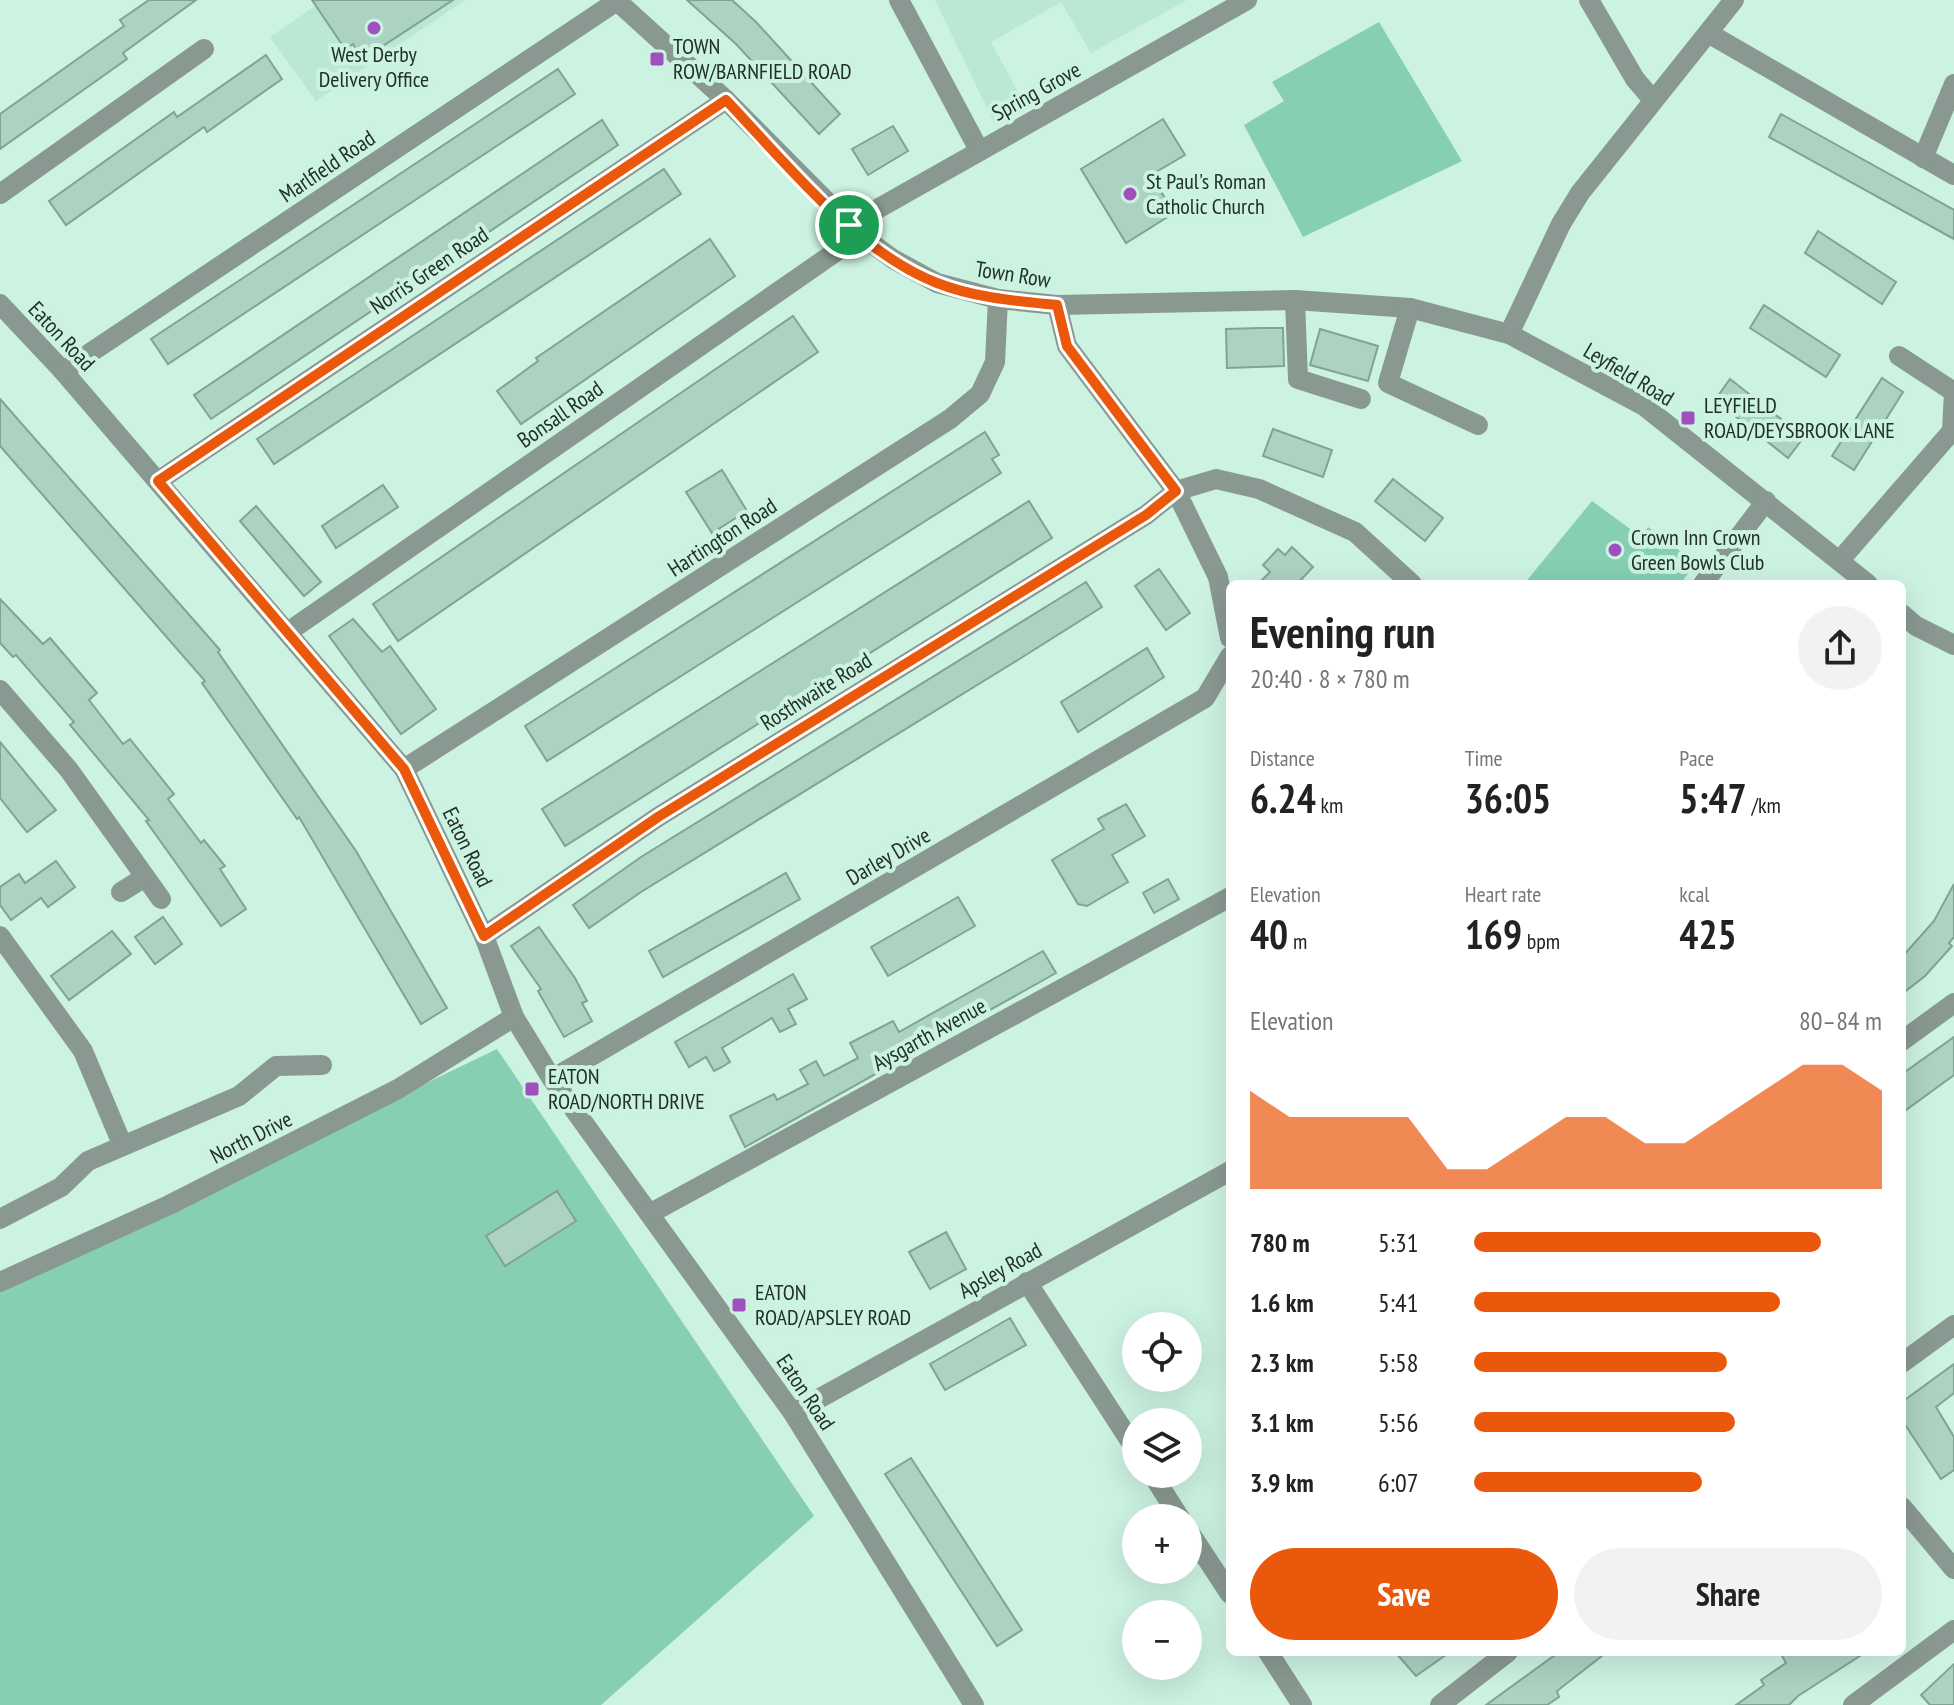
<!DOCTYPE html>
<html lang="en">
<head>
<meta charset="utf-8">
<style>
  :root { --surface:#fff; --page:#f2f2f2; --text:#222; --muted:#767676; --accent:#ea580c }
  body { margin:0; font-family:"PT Sans Narrow",sans-serif; background:var(--page); color:var(--text); height:100vh; display:flex; flex-direction:column; font-size:30px; white-space:nowrap }
  * { box-sizing:border-box; margin:0 }
  p { font-size:26px; color:var(--muted) }
  .icon { flex:none; width:44px; height:44px; fill:none; stroke:currentColor; stroke-width:2; stroke-linecap:round; stroke-linejoin:round }
  .map { position:relative; flex:1; overflow:hidden }
  .panel { position:absolute; left:1226px; top:580px; width:680px; height:1076px; display:flex; flex-direction:column; background:var(--surface); border-radius:12px; box-shadow:0 8px 32px #0002 }
  .panel>* { flex:none }
  .tools { position:absolute; left:1122px; top:1312px; display:grid; gap:16px }
  .tools a { display:grid; place-items:center; width:80px; height:80px; border-radius:50%; background:var(--surface); box-shadow:0 8px 32px #0002; font-size:40px }
  .pin { position:absolute; display:grid; place-items:center; width:68px; height:68px; color:#fff; margin:-34px; border:4px solid #fff; border-radius:50%; box-shadow:0 2px 8px #0007 }
  .round { display:grid; place-items:center; flex:none; width:84px; height:84px; border-radius:42px; background:var(--page) }
  .head { display:flex; align-items:center; justify-content:space-between; height:136px; padding:0 24px }
  h1 { font-size:44px; font-weight:700; line-height:60px }
  .metrics { display:grid; grid-template-columns:repeat(3,1fr); gap:12px; height:136px; padding:8px 24px }
  .metrics div { display:grid; align-content:center }
  .metrics b { font-size:40px; font-weight:700 }
  .metrics small { font-size:22px; font-weight:400 }
  .metrics p { font-size:22px }
  .chart { height:224px; padding:16px 24px }
  .chart p { display:flex; justify-content:space-between }
  .chart svg { width:100%; height:144px; margin-top:8px; fill:var(--accent); opacity:.7 }
  .action { display:flex; gap:16px; margin-top:auto; padding:16px 24px }
  .action a { flex:1; height:92px; border-radius:48px; background:var(--accent); color:#fff; font-size:32px; font-weight:700; line-height:92px; text-align:center }
  .action a+a { background:var(--page); color:var(--text) }
  ul { padding:0 24px; list-style:none; font-size:26px }
  li { display:grid; grid-template-columns:128px 96px 1fr; align-items:center; height:60px }
  li i { height:20px; border-radius:10px; background:var(--accent) }
  .map>svg:first-child { display:block }
</style>
</head>
<body>
<div class="map">
<svg width="1954" height="1705" viewBox="0 0 1954 1705">
  <rect width="100%" height="100%" fill="#ccf2e1"/>
  <!-- built -->
  <g fill="#bae8d4">
    <polygon points="324,0 465,0 316,101 270,37"/>
    <polygon points="935,0 1187,0 1091,53 1061,2 991,42 1026,107 995,125"/>
  </g>
  <!-- green -->
  <g fill="#86cfb0">
    <polygon points="1379,22 1462,161 1303,237 1244,125 1284,101 1272,82"/>
    <polygon points="1592,501 1641,537 1648,527 1696,563 1680,584 1524,584"/>
    <polygon points="497,1049 814,1516 601,1705 0,1705 0,1289"/>
  </g>
  <!-- building -->
  <g fill="#acd2c1" stroke="#80a494" stroke-width="2">
    <polygon points="149,0 196,0 123,53 127,59 0,149 0,114 124,26 120,20"/>
    <polygon points="312,0 453,0 363,59 353,44 345,49"/>
    <polygon points="687,0 732,0 756,22 840,114 819,134 736,44"/>
    <polygon points="266,55 282,79 207,132 204,127 66,225 49,201 174,112 177,117"/>
    <polygon points="558,69 575,94 168,364 151,339"/>
    <polygon points="1781,114 1954,210 1954,239 1769,137"/>
    <polygon points="1163,119 1185,155 1151,175 1174,213 1126,243 1081,169"/>
    <polygon points="602,120 618,145 211,419 194,395"/>
    <polygon points="893,126 908,151 868,175 852,149"/>
    <polygon points="664,169 681,194 274,464 257,439"/>
    <polygon points="1818,231 1896,282 1882,304 1805,253"/>
    <polygon points="710,239 735,276 521,424 497,391 538,361 536,358"/>
    <polygon points="1764,305 1840,355 1826,377 1750,328"/>
    <polygon points="793,316 818,352 398,641 373,604"/>
    <polygon points="1259,328 1283,328 1284,366 1227,368 1226,329"/>
    <polygon points="1320,329 1378,346 1368,381 1310,365"/>
    <polygon points="1882,378 1903,392 1854,470 1832,456"/>
    <polygon points="1730,379 1804,437 1788,458 1715,400"/>
    <polygon points="0,399 220,650 218,652 356,851 447,1008 421,1024 299,817 297,819 202,683 205,681 0,446"/>
    <polygon points="1273,429 1332,450 1323,477 1263,456"/>
    <polygon points="985,432 999,455 992,459 1001,473 547,761 525,726"/>
    <polygon points="722,470 747,511 712,533 686,492"/>
    <polygon points="1393,479 1443,518 1425,541 1375,501"/>
    <polygon points="383,485 398,507 336,548 322,526"/>
    <polygon points="1029,501 1052,538 565,846 542,809"/>
    <polygon points="256,506 321,582 304,596 240,521"/>
    <polygon points="1292,547 1313,567 1297,584 1258,584 1270,572 1263,565 1278,549 1285,555"/>
    <polygon points="1159,569 1190,613 1166,630 1135,586"/>
    <polygon points="1086,582 1102,607 1021,658 641,892 589,928 573,905 641,857"/>
    <polygon points="0,599 43,644 50,638 97,693 89,700 123,744 130,739 174,794 168,799 201,843 204,840 225,866 220,869 246,909 221,926 146,821 149,820 70,725 74,722 16,655 13,657 0,643"/>
    <polygon points="353,619 382,652 390,646 436,709 401,734 329,636"/>
    <polygon points="1147,648 1164,677 1078,732 1061,702"/>
    <polygon points="0,742 56,810 27,832 0,798"/>
    <polygon points="1126,804 1145,836 1112,855 1128,882 1087,906 1078,904 1052,860 1104,829 1098,819"/>
    <polygon points="56,861 75,887 48,907 41,898 11,920 0,905 0,887 19,874 25,883"/>
    <polygon points="786,873 800,899 663,977 649,951"/>
    <polygon points="1168,879 1179,899 1154,913 1143,893"/>
    <polygon points="1954,884 1954,937 1949,943 1952,946 1925,976 1902,994 1902,957 1934,921"/>
    <polygon points="958,897 975,926 888,976 871,947"/>
    <polygon points="163,917 182,944 155,964 135,937"/>
    <polygon points="539,927 575,978 587,1001 582,1003 592,1021 564,1037 538,991 541,989 511,946"/>
    <polygon points="112,931 131,954 69,1000 51,976"/>
    <polygon points="1043,951 1056,973 745,1147 730,1116 774,1094 777,1100 808,1084 800,1070 816,1061 824,1076 858,1058 850,1043 893,1021 899,1032"/>
    <polygon points="793,974 807,999 788,1009 796,1024 780,1032 772,1018 722,1048 730,1062 722,1067 714,1071 706,1057 689,1067 675,1042"/>
    <polygon points="1954,1037 1954,1075 1902,1113 1902,1074"/>
    <polygon points="557,1191 576,1221 505,1266 486,1236"/>
    <polygon points="946,1232 966,1269 930,1289 909,1252"/>
    <polygon points="1010,1318 1026,1345 945,1390 930,1364"/>
    <polygon points="1954,1364 1954,1393 1936,1407 1954,1437 1954,1470 1941,1479 1902,1420 1902,1402"/>
    <polygon points="911,1458 1022,1630 997,1646 885,1474"/>
    <polygon points="1395,1652 1450,1652 1416,1676"/>
    <polygon points="1559,1652 1607,1652 1557,1691 1559,1697 1547,1705 1486,1705"/>
    <polygon points="1780,1652 1866,1652 1798,1696 1789,1705 1736,1705 1764,1685 1761,1680 1786,1663"/>
    <polygon points="1954,1664 1954,1705 1930,1705 1921,1695"/>
  </g>
  <g fill="none" stroke-linecap="round" stroke-linejoin="round">
    <!-- minor -->
    <g stroke="#899991" stroke-width="20">
      <polyline points="616,0 726,100 860,235 893,259 937,283 998,299 1057,305 1295,300 1410,308 1509,334 1644,406 1868,584"/>
      <polyline points="899,0 979,150"/>
      <polyline points="1589,0 1635,79 1653,100"/>
      <polyline points="1708,33 1954,175"/>
      <polyline points="1923,158 1954,84"/>
      <polyline points="0,194 204,49"/>
      <polyline points="849,225 1247,0"/>
      <polyline points="1295,300 1298,379 1361,399"/>
      <polyline points="0,304 63,371 404,769 484,936 514,1017 552,1079 793,1413 974,1705"/>
      <polyline points="1057,305 1067,346 1176,491 1218,577 1230,638"/>
      <polyline points="1410,308 1388,383 1478,425"/>
      <polyline points="1509,334 1561,224 1580,193 1734,0"/>
      <polyline points="63,371 617,1"/>
      <polyline points="158,481 726,100"/>
      <polyline points="1841,559 1952,431 1954,392 1899,356"/>
      <polyline points="1703,584 1766,501"/>
      <polyline points="1902,614 1916,626 1954,645"/>
      <polyline points="288,632 860,235"/>
      <polyline points="0,690 69,770 161,899"/>
      <polyline points="404,769 950,419 980,394 995,362 998,299"/>
      <polyline points="121,892 145,877"/>
      <polyline points="0,936 83,1051 122,1144"/>
      <polyline points="484,936 658,817 1146,515 1176,491 1216,479 1259,489 1355,532 1412,584"/>
      <polyline points="1902,1041 1954,1003"/>
      <polyline points="552,1079 1205,698 1230,656"/>
      <polyline points="651,1213 1230,897"/>
      <polyline points="0,1219 61,1187 88,1161 239,1096 276,1066 322,1065"/>
      <polyline points="0,1282 169,1205 398,1089 514,1017"/>
      <polyline points="1027,1282 1136,1450"/>
      <polyline points="1902,1363 1954,1325"/>
      <polyline points="793,1413 1230,1171"/>
      <polyline points="1152,1474 1180,1518"/>
      <polyline points="1902,1507 1954,1569"/>
      <polyline points="1188,1530 1230,1594"/>
      <polyline points="1268,1652 1302,1705"/>
      <polyline points="1440,1705 1508,1652"/>
      <polyline points="1853,1705 1954,1630"/>
    </g>
  </g>
  <g fill="none" stroke-linecap="round" stroke-linejoin="round">
    <defs>
      <path id="route" d="M726,100c60,63 129,151 211,183 38,15 80,18 120,22l10,41 109,145 -30,24 -488,302 -174,119 -80,-167 -246,-288z"/>
    </defs>
    <!-- route casing -->
    <use href="#route" stroke="#fff" stroke-width="16"/>
    <!-- route -->
    <use href="#route" stroke="#ea580c" stroke-width="10"/>
  </g>
  <!-- markers -->
  <g fill="#a04fbf" stroke="#ccf2e1" stroke-width="3">
    <circle cx="374" cy="28" r="8"/>
    <rect x="649" y="51" width="16" height="16" rx="4"/>
    <circle cx="1130" cy="194" r="8"/>
    <rect x="1680" y="410" width="16" height="16" rx="4"/>
    <circle cx="1615" cy="550" r="8"/>
    <rect x="524" y="1081" width="16" height="16" rx="4"/>
    <rect x="731" y="1297" width="16" height="16" rx="4"/>
  </g>
  <g text-anchor="middle" dominant-baseline="central" stroke-width="8" stroke-linejoin="round" paint-order="stroke">
    <!-- poi labels -->
    <g font-size="22" fill="#21302a" stroke="#ccf2e1" text-anchor="start">
      <text x="673" y="46">TOWN<tspan x="673" dy="25">ROW/BARNFIELD ROAD</tspan></text>
      <text x="374" y="54" text-anchor="middle">West Derby<tspan x="374" dy="25">Delivery Office</tspan></text>
      <text x="1146" y="181">St Paul's Roman<tspan x="1146" dy="25">Catholic Church</tspan></text>
      <text x="1704" y="405">LEYFIELD<tspan x="1704" dy="25">ROAD/DEYSBROOK LANE</tspan></text>
      <text x="1631" y="537">Crown Inn Crown<tspan x="1631" dy="25">Green Bowls Club</tspan></text>
      <text x="548" y="1076">EATON<tspan x="548" dy="25">ROAD/NORTH DRIVE</tspan></text>
      <text x="755" y="1292">EATON<tspan x="755" dy="25">ROAD/APSLEY ROAD</tspan></text>
    </g>
    <!-- street labels -->
    <g font-size="22" fill="#21302a" stroke="#ccf2e1">
      <text transform="translate(1036 91) rotate(-29)">Spring Grove</text>
      <text transform="translate(327 166) rotate(-34)">Marlfield Road</text>
      <text transform="translate(429 270) rotate(-34)">Norris Green Road</text>
      <text transform="translate(1013 274) rotate(9)">Town Row</text>
      <text transform="translate(62 336) rotate(47)">Eaton Road</text>
      <text transform="translate(1629 374) rotate(31)">Leyfield Road</text>
      <text transform="translate(560 414) rotate(-35)">Bonsall Road</text>
      <text transform="translate(722 537) rotate(-33)">Hartington Road</text>
      <text transform="translate(816 691) rotate(-32)">Rosthwaite Road</text>
      <text transform="translate(468 847) rotate(64)">Eaton Road</text>
      <text transform="translate(888 856) rotate(-30)">Darley Drive</text>
      <text transform="translate(929 1034) rotate(-29)">Aysgarth Avenue</text>
      <text transform="translate(251 1137) rotate(-27)">North Drive</text>
      <text transform="translate(1000 1270) rotate(-29)">Apsley Road</text>
      <text transform="translate(806 1392) rotate(56)">Eaton Road</text>
    </g>
  </g>
</svg>
<div class="tools">
<a><svg class="icon" aria-label="locate" viewBox="0 0 24 24"><circle cx="12" cy="12" r="6"/><path d="M12 2v4M12 18v4M2 12h4M18 12h4"/></svg></a>
<a><svg class="icon" aria-label="layers" viewBox="0 0 24 24"><path d="M12 4l9 5-9 5-9-5zM3 14l9 5 9-5"/></svg></a>
<a>+</a>
<a>−</a>
</div>
<div class="pin" style="left:849px;top:225px;background:#1e9e55"><svg class="icon" aria-label="arrive" viewBox="0 0 24 24"><path d="M6 21V4h12l-3 4 3 4H6"/></svg></div>
<section class="panel">
<div class="head"><div><h1>Evening run</h1><p>20:40 · 8 × 780 m</p></div><a class="round"><svg class="icon" aria-label="share" viewBox="0 0 24 24"><path d="M12 15V3M7 8l5-5 5 5M5 13v7h14v-7"/></svg></a></div>
<div class="metrics">
<div><p>Distance</p><b>6.24<small> km</small></b></div>
<div><p>Time</p><b>36:05</b></div>
<div><p>Pace</p><b>5:47<small> /km</small></b></div>
</div>
<div class="metrics">
<div><p>Elevation</p><b>40<small> m</small></b></div>
<div><p>Heart rate</p><b>169<small> bpm</small></b></div>
<div><p>kcal</p><b>425</b></div>
</div>
<div class="chart"><p><span>Elevation</span>80–84 m</p>
<svg viewBox="0 0 160 44" preserveAspectRatio="none"><path d="M0 44V14L10 22L20 22L30 22L40 22L50 38L60 38L70 30L80 22L90 22L100 30L110 30L120 22L130 14L140 6L150 6L160 14V44z"/></svg>
</div>
<ul>
<li><b>780 m</b>5:31<i style="width:85%"></i></li>
<li><b>1.6 km</b>5:41<i style="width:75%"></i></li>
<li><b>2.3 km</b>5:58<i style="width:62%"></i></li>
<li><b>3.1 km</b>5:56<i style="width:64%"></i></li>
<li><b>3.9 km</b>6:07<i style="width:56%"></i></li>
</ul>
<div class="action"><a>Save</a><a>Share</a></div>
</section>
</div>
</body>
</html>
